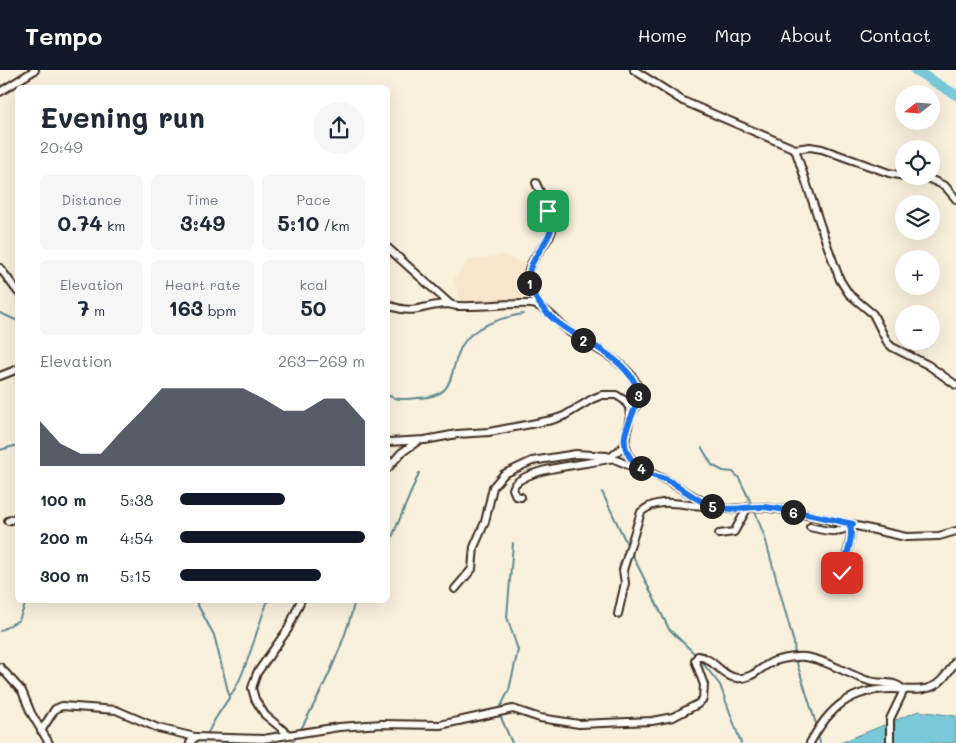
<!DOCTYPE html>
<html lang="en">
<head>
<meta charset="utf-8">
<style>
  :root { --surface:#fff; --page:#f6f6f7; --text:#1f2937; --muted:#747a83; --accent:#111827 }
  body { margin:0; font-family:Mali,sans-serif; background:var(--page); color:var(--text); height:100vh; display:flex; flex-direction:column; font-size:19px; white-space:nowrap }
  * { box-sizing:border-box; margin:0 }
  p { font-size:16px; color:var(--muted) }
  .icon { flex:none; width:28px; height:28px; fill:none; stroke:currentColor; stroke-width:2; stroke-linecap:round; stroke-linejoin:round }
  .map { position:relative; flex:1; overflow:hidden }
  .drawer { position:absolute; left:15px; top:15px; width:375px; height:518px; display:flex; flex-direction:column; background:var(--surface); border-radius:8px; box-shadow:0 5px 20px #0002 }
  .drawer>* { flex:none }
  .needle { width:32px; rotate:253deg }
  .buttons { position:absolute; left:895px; top:15px; display:grid; gap:10px }
  .buttons a { display:grid; place-items:center; width:45px; height:45px; border-radius:50%; background:var(--surface); box-shadow:0 5px 20px #0002; font-size:25px }
  .pin { position:absolute; display:grid; place-items:center; width:42px; height:42px; color:#fff; margin:-21px; border-radius:10px; box-shadow:0 2px 8px #0006 }
  .km { position:absolute; width:25px; height:25px; margin:-12px; border-radius:50%; background:#222; color:#fff; font-size:14px; line-height:25px; text-align:center }
  .round { display:grid; place-items:center; flex:none; width:52px; height:52px; border-radius:26px; background:var(--page) }
  .headline { display:flex; align-items:center; justify-content:space-between; height:85px; padding:0 25px }
  h1 { font-size:28px; font-weight:700; line-height:38px }
  .metrics { display:grid; grid-template-columns:repeat(3,1fr); gap:8px; height:85px; padding:5px 25px }
  .metrics div { display:grid; align-content:center; border-radius:8px; background:var(--page); text-align:center }
  .metrics b { font-size:21px; font-weight:700 }
  .metrics small { font-size:14px; font-weight:400 }
  .metrics p { font-size:14px }
  .chart { height:140px; padding:10px 25px }
  .chart p { display:flex; justify-content:space-between }
  .chart svg { width:100%; height:90px; margin-top:5px; fill:var(--accent); opacity:.7 }
  ul { padding:0 25px; list-style:none; font-size:16px }
  li { display:grid; grid-template-columns:80px 60px 1fr; align-items:center; height:38px }
  li i { height:12px; border-radius:6px; background:var(--accent) }
  header { display:flex; align-items:center; gap:30px; box-sizing:border-box; height:70px; padding:0 25px; background:var(--accent); color:#fff }
  header strong { font-size:24px }
  nav { display:flex; gap:28px; margin-inline-start:auto; font-size:18px }
  .map>svg:first-child { display:block }
</style>
</head>
<body>
<header>
<strong>Tempo</strong>
<nav><a>Home</a><a>Map</a><a>About</a><a>Contact</a></nav>
</header>
<div class="map">
<svg width="956" height="673" viewBox="0 0 956 673">
  <rect width="100%" height="100%" fill="#f9f0de"/>
  <filter id="ink" filterUnits="userSpaceOnUse"><feTurbulence type="fractalNoise" baseFrequency=".02" numOctaves="2"/><feDisplacementMap in="SourceGraphic" scale="10" xChannelSelector="R" yChannelSelector="G"/><feConvolveMatrix kernelMatrix="1 2 1 2 8 2 1 2 1" color-interpolation-filters="sRGB"/></filter>
  <g filter="url(#ink)">
    <!-- built -->
    <polygon fill="#f6e7cc" points="504,185 527,196 527,230 460,233 454,209 469,190"/>
    <!-- water -->
    <polygon fill="#7ac9d8" stroke="#61898e" points="918,641 956,646 956,673 840,673"/>
    <g fill="none" stroke-linecap="round" stroke-linejoin="round">
      <!-- stream -->
      <g stroke="#61898e" stroke-width="2">
        <polyline points="0,243 18,251"/>
        <path d="M388,325c9,6 18,4 29,3 43,-1 29,-26 46,-54 10,-18 41,-27 60,-30"/>
        <polyline points="702,378 712,395 723,401 733,402 739,408 752,435"/>
        <polyline points="0,380 18,375"/>
        <polyline points="602,422 628,476"/>
        <polyline points="754,439 765,468 794,573 795,587 817,657"/>
        <polyline points="388,477 419,403"/>
        <polyline points="631,482 669,559 696,585"/>
        <polyline points="195,530 214,565 229,625"/>
        <polyline points="0,561 19,550 27,530"/>
        <polyline points="702,592 720,615 741,673"/>
        <polyline points="499,640 509,620 518,580 507,547 513,473"/>
        <polyline points="500,645 512,673"/>
        <path d="M300,661c23,-43 44,-84 55,-131"/>
        <polyline points="818,664 820,673"/>
        <path d="M204,673c7,-23 23,-39 34,-60 13,-27 19,-55 30,-83"/>
        <polyline points="292,673 298,665"/>
      </g>
      <!-- river -->
      <polyline stroke="#7ac9d8" stroke-width="10" points="915,0 956,25"/>
      <defs>
        <g id="street">
          <polyline points="634,0 683,31 795,79 810,77 822,79 889,103 904,106"/>
          <polyline points="0,22 35,0"/>
          <polyline points="795,79 826,172 840,210 849,224 873,244 887,272 892,277 928,295 956,315"/>
          <polyline points="923,106 945,116 956,129"/>
          <path d="M536,113c4,10 15,29 17,36 5,20 -27,37 -25,60 1,9 7,18 10,26"/>
          <polyline points="388,178 450,234"/>
          <polyline points="0,198 18,222"/>
          <path d="M388,235c28,11 33,0 59,-1 4,0 7,2 11,2 25,1 49,-3 73,-2 15,1 28,21 40,29 25,18 91,41 59,83"/>
          <polyline points="0,306 18,299"/>
          <polyline points="388,372 425,370 457,364 489,362 552,350 564,346 592,329 602,325 616,325 624,330 629,337 630,346 625,373 629,386 634,392 644,400 666,410 713,437 727,439 762,437 785,440 906,467 939,466 956,461"/>
          <polyline points="611,387 625,375"/>
          <polyline points="388,398 401,383 418,371"/>
          <path d="M521,427l-5,-1 -3,-7 2,-5c18,-18 72,-19 98,-26"/>
          <polyline points="8,451 18,447"/>
          <path d="M810,457c17,4 28,8 43,-3"/>
          <polyline points="719,464 734,462 748,437"/>
          <path d="M838,515c4,-13 16,-49 12,-59"/>
          <polyline points="455,519 472,499 474,477 485,452 493,417 504,404 532,391 576,384 607,386 640,400"/>
          <path d="M618,544l7,-31 -2,-13 18,-58c22,-19 48,-2 70,-7"/>
          <polyline points="0,597 22,621 31,643 49,673"/>
          <polyline points="41,661 55,639 62,636 116,640 158,658 195,667"/>
          <polyline points="288,664 265,645 255,629 252,618 257,603 288,559 301,530"/>
          <path d="M190,673l5,-6 68,2 76,-12 43,-3 58,1 73,-16 27,9 39,6 73,-3 21,-4 25,-13 5,-5 1,-14 -9,-25 3,-4c16,2 24,21 39,22 17,2 26,-15 41,-18 9,-2 18,-4 27,-3 22,3 42,17 64,24 14,4 23,-2 35,9"/>
          <path d="M810,673c19,-35 40,-54 82,-54 15,0 32,4 45,-5 9,-6 14,-16 19,-24"/>
          <polyline points="890,673 890,649 904,620"/>
        </g>
      </defs>
      <!-- street casing -->
      <use href="#street" stroke="#3b2a1e" stroke-width="10"/>
      <!-- street -->
      <use href="#street" stroke="#fdfcf7" stroke-width="6"/>
    </g>
  </g>
  <g fill="none" stroke-linecap="round" stroke-linejoin="round" filter="url(#ink)">
    <defs>
      <path id="route" d="M548,141c17,28 -30,46 -17,78 21,47 69,49 98,85 25,29 -14,50 -2,78 3,7 10,15 17,19 8,5 17,6 25,10 15,8 33,24 50,27 14,3 30,-2 45,-1 30,3 60,11 89,17l-3,2c4,12 -5,34 -8,47"/>
    </defs>
    <!-- route casing -->
    <use href="#route" stroke="#fff" stroke-width="10"/>
    <!-- route -->
    <use href="#route" stroke="#1a73e8" stroke-width="6"/>
  </g>
</svg>
<div class="buttons">
<a><svg class="needle" viewBox="-14 -14 28 28"><path d="M0-13l5 13h-10z" fill="#e53935"/><path d="M0 13l5-13h-10z" fill="#747a83"/></svg></a>
<a><svg class="icon" aria-label="locate" viewBox="0 0 24 24"><circle cx="12" cy="12" r="6"/><path d="M12 2v4M12 18v4M2 12h4M18 12h4"/></svg></a>
<a><svg class="icon" aria-label="layers" viewBox="0 0 24 24"><path d="M12 4l9 5-9 5-9-5zM3 14l9 5 9-5"/></svg></a>
<a>+</a>
<a>−</a>
</div>
<div class="pin" style="left:548px;top:141px;background:#1e9e55"><svg class="icon" aria-label="arrive" viewBox="0 0 24 24"><path d="M6 21V4h12l-3 4 3 4H6"/></svg></div>
<div class="pin" style="left:842px;top:503px;background:#d93025"><svg class="icon" aria-label="check" viewBox="0 0 24 24"><path d="M5 12l5 5 9-10"/></svg></div>
<b class="km" style="left:529px;top:213px">1</b>
<b class="km" style="left:583px;top:270px">2</b>
<b class="km" style="left:638px;top:325px">3</b>
<b class="km" style="left:641px;top:398px">4</b>
<b class="km" style="left:712px;top:436px">5</b>
<b class="km" style="left:793px;top:442px">6</b>
<section class="drawer">
<div class="headline"><div><h1>Evening run</h1><p>20:49</p></div><a class="round"><svg class="icon" aria-label="share" viewBox="0 0 24 24"><path d="M12 15V3M7 8l5-5 5 5M5 13v7h14v-7"/></svg></a></div>
<div class="metrics">
<div><p>Distance</p><b>0.74<small> km</small></b></div>
<div><p>Time</p><b>3:49</b></div>
<div><p>Pace</p><b>5:10<small> /km</small></b></div>
</div>
<div class="metrics">
<div><p>Elevation</p><b>7<small> m</small></b></div>
<div><p>Heart rate</p><b>163<small> bpm</small></b></div>
<div><p>kcal</p><b>50</b></div>
</div>
<div class="chart"><p><span>Elevation</span>263–269 m</p>
<svg viewBox="0 0 160 44" preserveAspectRatio="none"><path d="M0 44V22L10 33L20 38L30 38L40 27L50 17L60 6L70 6L80 6L90 6L100 6L110 11L120 17L130 17L140 11L150 11L160 22V44z"/></svg>
</div>
<ul>
<li><b>100 m</b>5:38<i style="width:57%"></i></li>
<li><b>200 m</b>4:54<i style="width:100%"></i></li>
<li><b>300 m</b>5:15<i style="width:76%"></i></li>
</ul>
</section>
</div>
</body>
</html>
